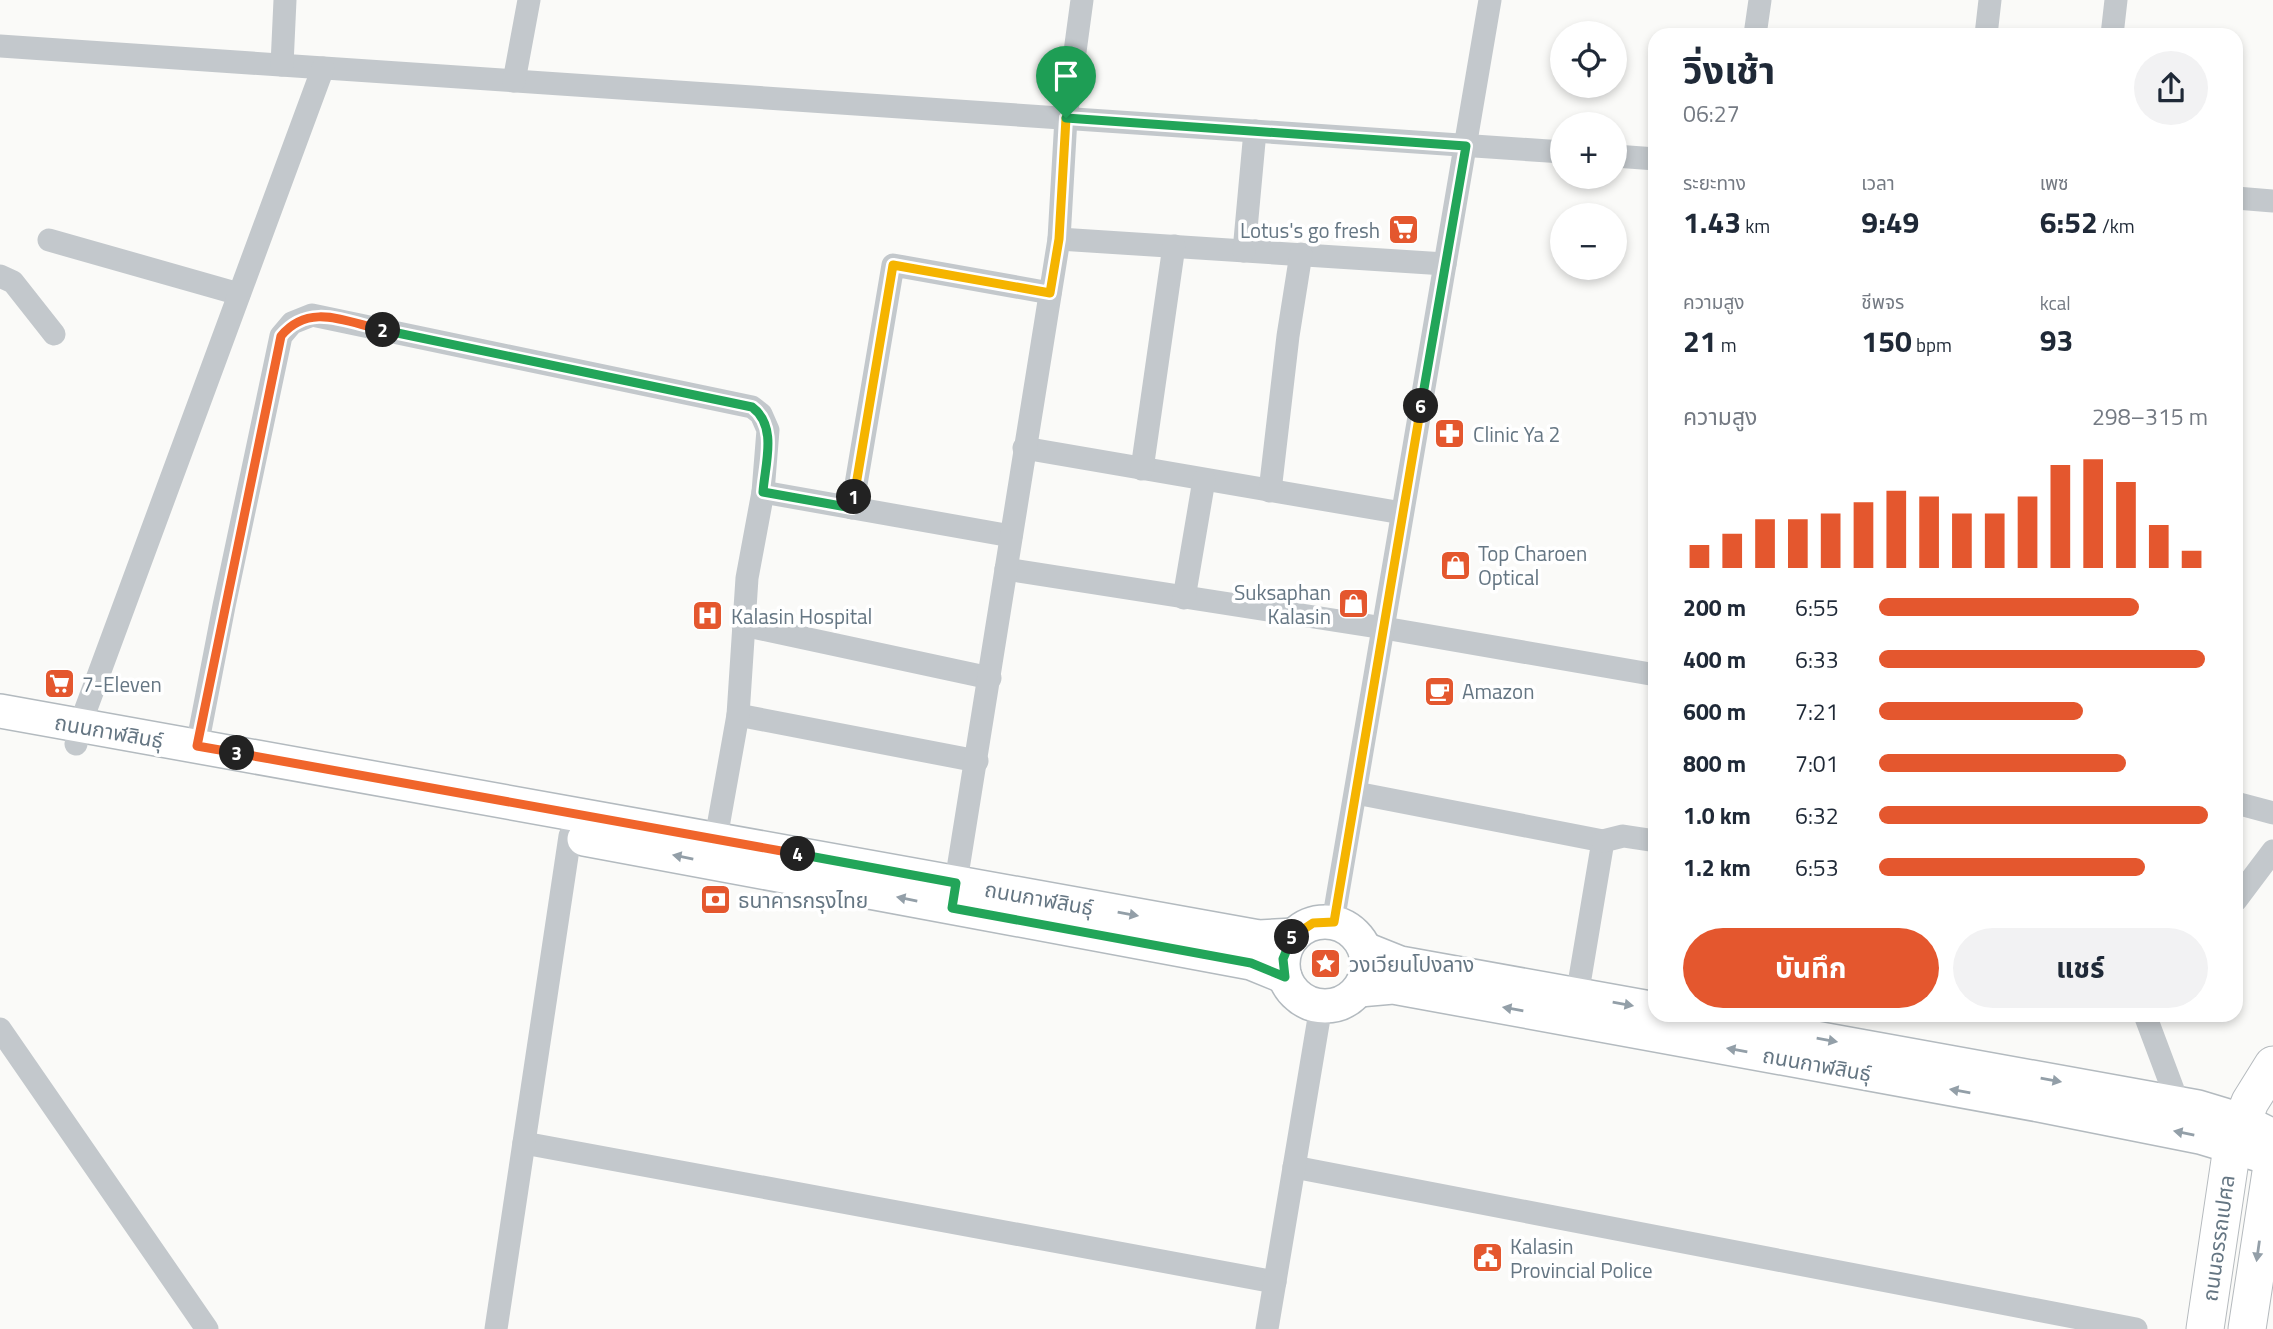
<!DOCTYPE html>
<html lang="th">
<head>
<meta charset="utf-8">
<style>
  :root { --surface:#fff; --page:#f2f2f3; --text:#1f2937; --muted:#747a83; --accent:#e4572e }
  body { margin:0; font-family:"Titillium Web","Noto Sans Thai",sans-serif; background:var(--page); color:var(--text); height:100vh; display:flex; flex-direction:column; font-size:26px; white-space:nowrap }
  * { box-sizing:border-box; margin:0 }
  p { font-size:23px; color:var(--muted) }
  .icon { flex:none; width:38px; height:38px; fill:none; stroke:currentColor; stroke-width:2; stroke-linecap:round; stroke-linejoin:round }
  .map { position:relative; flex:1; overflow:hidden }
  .details { position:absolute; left:1648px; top:28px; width:595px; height:994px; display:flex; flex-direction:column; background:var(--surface); border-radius:21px; box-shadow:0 4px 10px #0003 }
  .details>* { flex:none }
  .fabs { position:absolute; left:1550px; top:21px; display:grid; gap:14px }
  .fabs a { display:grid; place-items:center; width:77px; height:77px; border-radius:50%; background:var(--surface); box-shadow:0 4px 10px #0003; font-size:35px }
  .pin { position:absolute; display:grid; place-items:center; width:60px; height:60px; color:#fff; margin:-72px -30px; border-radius:50% 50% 50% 0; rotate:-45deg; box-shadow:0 0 7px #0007 }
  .pin .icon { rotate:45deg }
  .km { position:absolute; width:35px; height:35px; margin:-18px; border-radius:50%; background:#222; color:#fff; font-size:19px; line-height:35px; text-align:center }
  .round { display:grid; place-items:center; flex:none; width:74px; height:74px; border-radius:37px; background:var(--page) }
  .headline { display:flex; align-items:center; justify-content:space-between; height:119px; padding:0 35px }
  h1 { font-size:38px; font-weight:700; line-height:52px }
  .metrics { display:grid; grid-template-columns:repeat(3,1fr); gap:10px; height:119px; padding:7px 35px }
  .metrics div { display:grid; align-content:center }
  .metrics b { font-size:30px; font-weight:700 }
  .metrics small { font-size:19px; font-weight:400 }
  .metrics p { font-size:19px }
  .chart { height:196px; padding:14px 35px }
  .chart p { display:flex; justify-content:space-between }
  .chart svg { width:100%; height:126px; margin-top:7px; stroke:var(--accent); stroke-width:6 }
  .primary-button { display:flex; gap:14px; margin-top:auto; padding:14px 35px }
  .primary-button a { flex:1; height:80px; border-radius:42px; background:var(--accent); color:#fff; font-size:28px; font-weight:700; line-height:80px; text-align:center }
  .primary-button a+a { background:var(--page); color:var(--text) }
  ul { padding:0 35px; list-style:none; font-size:23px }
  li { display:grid; grid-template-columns:112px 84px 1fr; align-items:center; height:52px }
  li i { height:18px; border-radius:9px; background:var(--accent) }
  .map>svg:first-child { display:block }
</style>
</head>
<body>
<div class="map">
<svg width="2273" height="1329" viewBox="0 0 2273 1329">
  <rect width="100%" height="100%" fill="#fafaf8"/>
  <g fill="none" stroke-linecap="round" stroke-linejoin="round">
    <defs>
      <g id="secondary">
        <polyline points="0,711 1259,937 1294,935"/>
        <polyline points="584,839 1251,963 1285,977"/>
        <circle cx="1325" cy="964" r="42"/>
        <polyline points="1365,949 1400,963 1656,1009"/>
        <polyline points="1359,990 1393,987 2039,1105 2200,1137 2273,1159"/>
        <polyline points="1688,1015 2198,1107 2241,1120 2273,1136"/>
      </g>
      <g id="primary">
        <polyline points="2205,1329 2232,1147 2250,1102 2273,1065"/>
        <polyline points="2247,1329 2273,1159"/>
      </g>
    </defs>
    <!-- secondary casing -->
    <use href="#secondary" stroke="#b3babf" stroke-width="36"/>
    <!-- primary casing -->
    <use href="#primary" stroke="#b5babe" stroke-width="39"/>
    <!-- street -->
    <g stroke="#c3c8cc" stroke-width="23">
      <polyline points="1755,35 1760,0"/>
      <polyline points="1986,35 1990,0"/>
      <polyline points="2112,35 2116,0"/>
      <polyline points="0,46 1563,152"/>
      <polyline points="282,65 285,0"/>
      <polyline points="514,81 529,0"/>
      <polyline points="1615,156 1656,159"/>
      <polyline points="2236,198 2273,201"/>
      <polyline points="1059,239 1445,264"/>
      <polyline points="49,240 239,294"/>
      <polyline points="1244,251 1255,131"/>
      <polyline points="0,276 13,282 54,334"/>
      <polyline points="1024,448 1402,513"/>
      <polyline points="1142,469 1174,246"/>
      <polyline points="1270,491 1288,336 1301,254"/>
      <polyline points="763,492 1011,536"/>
      <polyline points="852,508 893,265 1050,293"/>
      <polyline points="1006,569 1384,628 1656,675"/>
      <polyline points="1184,598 1204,480"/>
      <polyline points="743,625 990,678"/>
      <polyline points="738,715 977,761"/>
      <polyline points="76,744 80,725 323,68"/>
      <polyline points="197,746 224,606 281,336 292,323 312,315 752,407 761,414 768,430 763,492 747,578 738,715 716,838"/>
      <polyline points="1356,793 1603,841 1577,996"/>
      <polyline points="2236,803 2273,813"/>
      <polyline points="1603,841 1623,836 1656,841"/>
      <polyline points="954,894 1059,239 1066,118 1082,0"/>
      <polyline points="2236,900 2273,851"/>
      <polyline points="1333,922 1490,0"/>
      <polyline points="2145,1015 2178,1103"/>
      <polyline points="0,1029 207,1329"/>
      <polyline points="524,1143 1275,1282"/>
      <polyline points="1294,1167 2136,1329"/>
      <polyline points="496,1329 570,836"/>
      <polyline points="1267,1329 1321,1006"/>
    </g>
    <!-- secondary -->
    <use href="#secondary" stroke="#fff" stroke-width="33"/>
    <!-- primary -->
    <use href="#primary" stroke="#fff" stroke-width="37"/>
  </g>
  <!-- one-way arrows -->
  <defs><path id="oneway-solid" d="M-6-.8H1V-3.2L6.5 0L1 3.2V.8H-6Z" transform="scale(1.75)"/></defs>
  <g fill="#939fa8">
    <use href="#oneway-solid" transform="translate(683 857) rotate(-169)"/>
    <use href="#oneway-solid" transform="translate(907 899) rotate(-169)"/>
    <use href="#oneway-solid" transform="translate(1128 914) rotate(10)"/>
    <use href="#oneway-solid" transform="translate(1623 1004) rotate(10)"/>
    <use href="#oneway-solid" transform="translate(1513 1009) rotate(-170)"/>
    <use href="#oneway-solid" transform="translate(1827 1040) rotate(10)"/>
    <use href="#oneway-solid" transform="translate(1737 1050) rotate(-170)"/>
    <use href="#oneway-solid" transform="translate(2051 1080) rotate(10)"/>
    <use href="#oneway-solid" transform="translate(1960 1091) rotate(-170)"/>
    <use href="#oneway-solid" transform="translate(2184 1133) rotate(-169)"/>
    <use href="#oneway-solid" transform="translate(2258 1251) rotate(98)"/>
  </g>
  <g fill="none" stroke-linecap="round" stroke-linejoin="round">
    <defs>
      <polyline id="split-1" points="854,497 893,265 1050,293 1059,239 1066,118"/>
      <path id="split-2" d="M383,330l369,77c26,19 13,57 11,85l89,16 2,-11"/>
      <path id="split-3" d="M237,753l-40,-7 84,-410c28,-34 65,-14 102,-6"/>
      <polyline id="split-4" points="237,753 798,854"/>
      <polyline id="split-5" points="798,854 956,883 952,908 1251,963 1285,977 1283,959 1292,937"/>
      <polyline id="split-6" points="1292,937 1313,923 1334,922 1421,406"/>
      <polyline id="split-7" points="1066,118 1466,146 1421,406"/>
    </defs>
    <!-- split-1 casing -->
    <use href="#split-1" stroke="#fff" stroke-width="14"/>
    <!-- split-2 casing -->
    <use href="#split-2" stroke="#fff" stroke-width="14"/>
    <!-- split-3 casing -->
    <use href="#split-3" stroke="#fff" stroke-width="14"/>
    <!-- split-4 casing -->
    <use href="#split-4" stroke="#fff" stroke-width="14"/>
    <!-- split-5 casing -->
    <use href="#split-5" stroke="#fff" stroke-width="14"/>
    <!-- split-6 casing -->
    <use href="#split-6" stroke="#fff" stroke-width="14"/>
    <!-- split-7 casing -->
    <use href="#split-7" stroke="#fff" stroke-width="14"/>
    <!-- split-1 -->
    <use href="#split-1" stroke="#f5b400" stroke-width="9"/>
    <!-- split-2 -->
    <use href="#split-2" stroke="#22a559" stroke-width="9"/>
    <!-- split-3 -->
    <use href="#split-3" stroke="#f0652b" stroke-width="9"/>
    <!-- split-4 -->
    <use href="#split-4" stroke="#f0652b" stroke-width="9"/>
    <!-- split-5 -->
    <use href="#split-5" stroke="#22a559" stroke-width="9"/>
    <!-- split-6 -->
    <use href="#split-6" stroke="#f5b400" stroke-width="9"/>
    <!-- split-7 -->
    <use href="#split-7" stroke="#22a559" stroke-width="9"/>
  </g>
  <!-- icons -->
  <defs>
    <symbol id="supermarket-square" viewBox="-11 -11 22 22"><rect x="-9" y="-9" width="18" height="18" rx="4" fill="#e4572e" stroke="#fff"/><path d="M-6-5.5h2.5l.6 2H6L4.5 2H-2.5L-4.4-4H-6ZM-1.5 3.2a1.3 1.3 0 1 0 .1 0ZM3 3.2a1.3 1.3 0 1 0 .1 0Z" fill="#fff"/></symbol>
    <symbol id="pharmacy-square" viewBox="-11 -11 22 22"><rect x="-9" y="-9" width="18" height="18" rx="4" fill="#e4572e" stroke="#fff"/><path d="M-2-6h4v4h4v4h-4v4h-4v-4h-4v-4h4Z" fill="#fff"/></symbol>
    <symbol id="shop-square" viewBox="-11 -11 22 22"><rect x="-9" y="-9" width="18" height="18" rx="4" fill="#e4572e" stroke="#fff"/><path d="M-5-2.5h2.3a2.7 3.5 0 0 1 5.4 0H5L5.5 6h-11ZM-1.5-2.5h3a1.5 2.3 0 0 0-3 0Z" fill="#fff"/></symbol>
    <symbol id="hospital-square" viewBox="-11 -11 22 22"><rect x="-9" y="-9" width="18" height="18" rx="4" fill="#e4572e" stroke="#fff"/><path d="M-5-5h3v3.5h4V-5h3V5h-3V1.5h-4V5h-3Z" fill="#fff"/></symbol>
    <symbol id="cafe-square" viewBox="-11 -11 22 22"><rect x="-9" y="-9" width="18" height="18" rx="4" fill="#e4572e" stroke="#fff"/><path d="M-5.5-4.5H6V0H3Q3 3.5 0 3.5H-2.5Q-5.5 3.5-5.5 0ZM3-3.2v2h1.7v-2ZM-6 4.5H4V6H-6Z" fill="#fff"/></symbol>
    <symbol id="bank-square" viewBox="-11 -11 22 22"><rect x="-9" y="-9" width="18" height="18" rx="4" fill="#e4572e" stroke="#fff"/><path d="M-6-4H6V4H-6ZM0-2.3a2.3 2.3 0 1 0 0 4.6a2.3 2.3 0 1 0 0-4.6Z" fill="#fff"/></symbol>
    <symbol id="sight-square" viewBox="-11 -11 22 22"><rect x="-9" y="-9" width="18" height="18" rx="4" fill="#e4572e" stroke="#fff"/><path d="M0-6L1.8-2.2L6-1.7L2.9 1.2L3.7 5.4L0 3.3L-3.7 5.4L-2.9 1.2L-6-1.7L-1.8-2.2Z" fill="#fff"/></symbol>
    <symbol id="civic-square" viewBox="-11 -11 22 22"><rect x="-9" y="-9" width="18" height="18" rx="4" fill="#e4572e" stroke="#fff"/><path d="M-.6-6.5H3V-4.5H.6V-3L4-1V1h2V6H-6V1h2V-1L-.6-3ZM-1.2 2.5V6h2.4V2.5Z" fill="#fff"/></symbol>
  </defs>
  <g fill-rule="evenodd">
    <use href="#supermarket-square" x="1386" y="212" width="35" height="35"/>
    <use href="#pharmacy-square" x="1432" y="416" width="35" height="35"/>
    <use href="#shop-square" x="1438" y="548" width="35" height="35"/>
    <use href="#shop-square" x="1336" y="586" width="35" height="35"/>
    <use href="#hospital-square" x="690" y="598" width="35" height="35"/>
    <use href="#supermarket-square" x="42" y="666" width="35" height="35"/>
    <use href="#cafe-square" x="1422" y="674" width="35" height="35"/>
    <use href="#bank-square" x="698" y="882" width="35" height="35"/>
    <use href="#sight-square" x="1308" y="946" width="35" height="35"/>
    <use href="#civic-square" x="1470" y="1240" width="35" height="35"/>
  </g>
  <g text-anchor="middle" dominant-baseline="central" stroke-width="7" stroke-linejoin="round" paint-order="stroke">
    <!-- poi labels -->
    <g font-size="21" fill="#657683" stroke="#fff" text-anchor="start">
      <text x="1380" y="230" text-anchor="end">Lotus's go fresh</text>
      <text x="1473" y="434">Clinic Ya 2</text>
      <text x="1478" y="553">Top Charoen<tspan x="1478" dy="24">Optical</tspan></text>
      <text x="1331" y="592" text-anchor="end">Suksaphan<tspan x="1331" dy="24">Kalasin</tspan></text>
      <text x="731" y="616">Kalasin Hospital</text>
      <text x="82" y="684">7-Eleven</text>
      <text x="1462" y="691">Amazon</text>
      <text x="738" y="900">ธนาคารกรุงไทย</text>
      <text x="1349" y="964">วงเวียนโปงลาง</text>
      <text x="1510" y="1246">Kalasin<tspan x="1510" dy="24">Provincial Police</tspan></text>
    </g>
    <!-- street labels -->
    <g font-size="21" fill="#657683" stroke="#fff">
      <text transform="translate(109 731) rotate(10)">ถนนกาฬสินธุ์</text>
      <text transform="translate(1039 898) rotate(10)">ถนนกาฬสินธุ์</text>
      <text transform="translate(1817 1064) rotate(10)">ถนนกาฬสินธุ์</text>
      <text transform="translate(2218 1238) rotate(-82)">ถนนอรรถเปศล</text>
    </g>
  </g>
</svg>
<div class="fabs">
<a><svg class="icon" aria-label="locate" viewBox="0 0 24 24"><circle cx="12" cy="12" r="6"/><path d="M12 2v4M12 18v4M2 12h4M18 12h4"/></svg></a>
<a>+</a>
<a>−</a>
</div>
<div class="pin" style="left:1066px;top:118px;background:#1e9e55"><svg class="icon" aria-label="arrive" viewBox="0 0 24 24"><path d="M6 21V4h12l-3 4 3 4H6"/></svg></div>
<b class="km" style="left:854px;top:497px">1</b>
<b class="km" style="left:383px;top:330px">2</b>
<b class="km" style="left:237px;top:753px">3</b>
<b class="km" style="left:798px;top:854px">4</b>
<b class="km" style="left:1292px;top:937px">5</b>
<b class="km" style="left:1421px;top:406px">6</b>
<section class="details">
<div class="headline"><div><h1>วิ่งเช้า</h1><p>06:27</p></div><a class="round"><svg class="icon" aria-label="share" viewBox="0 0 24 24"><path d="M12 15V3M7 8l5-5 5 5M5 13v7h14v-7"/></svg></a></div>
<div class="metrics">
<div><p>ระยะทาง</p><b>1.43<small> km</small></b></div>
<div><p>เวลา</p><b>9:49</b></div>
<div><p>เพซ</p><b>6:52<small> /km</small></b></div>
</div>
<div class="metrics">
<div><p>ความสูง</p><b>21<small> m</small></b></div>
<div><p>ชีพจร</p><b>150<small> bpm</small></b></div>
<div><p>kcal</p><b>93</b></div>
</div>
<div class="chart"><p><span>ความสูง</span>298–315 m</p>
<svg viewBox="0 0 160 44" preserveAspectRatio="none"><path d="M5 44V36M15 44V32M25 44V27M35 44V27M45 44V25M55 44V21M65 44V17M75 44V19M85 44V25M95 44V25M105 44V19M115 44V8M125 44V6M135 44V14M145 44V29M155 44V38"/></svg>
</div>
<ul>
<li><b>200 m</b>6:55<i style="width:79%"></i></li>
<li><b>400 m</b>6:33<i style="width:99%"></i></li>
<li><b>600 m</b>7:21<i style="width:62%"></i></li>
<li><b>800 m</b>7:01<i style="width:75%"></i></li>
<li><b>1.0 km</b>6:32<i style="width:100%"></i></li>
<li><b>1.2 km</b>6:53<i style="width:81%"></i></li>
</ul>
<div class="primary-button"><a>บันทึก</a><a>แชร์</a></div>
</section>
</div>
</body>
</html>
